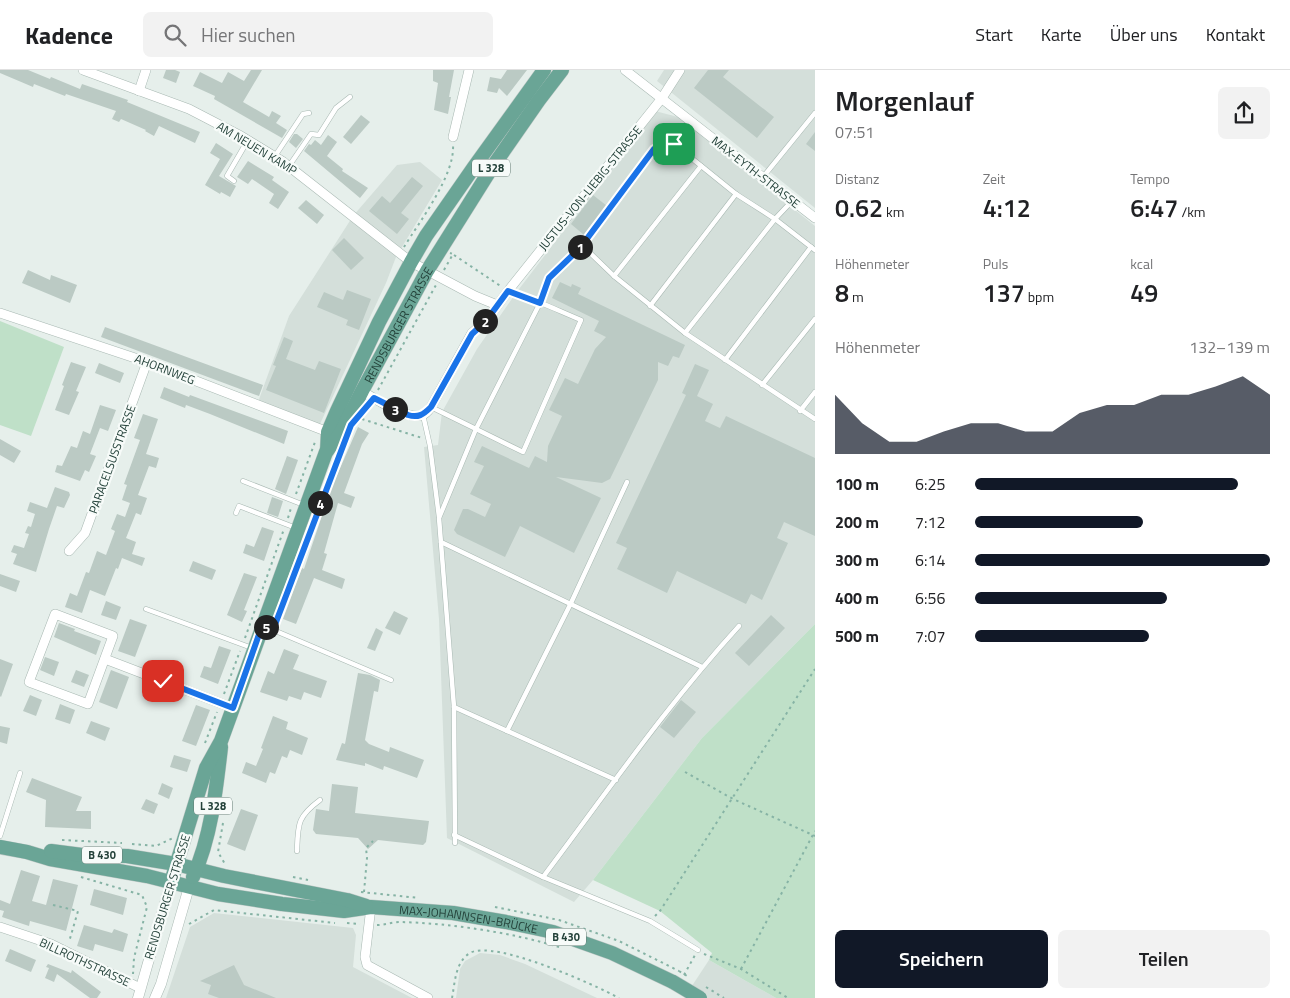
<!DOCTYPE html>
<html lang="de">
<head>
<meta charset="utf-8">
<style>
  :root { --surface:#fff; --page:#f2f2f2; --text:#202124; --muted:#757577; --line:#e0e0e0; --accent:#111827 }
  body { margin:0; font-family:"Titillium Web",sans-serif; background:var(--page); color:var(--text); height:100vh; display:flex; flex-direction:column; font-size:19px; white-space:nowrap }
  * { box-sizing:border-box; margin:0 }
  p { font-size:16px; color:var(--muted) }
  .icon { flex:none; width:28px; height:28px; fill:none; stroke:currentColor; stroke-width:2; stroke-linecap:round; stroke-linejoin:round }
  .map { position:relative; flex:1; overflow:hidden }
  .panel { display:flex; flex-direction:column; background:var(--surface); width:475px }
  .panel>* { flex:none }
  .pin { position:absolute; display:grid; place-items:center; width:42px; height:42px; color:#fff; margin:-21px; border-radius:10px; box-shadow:0 2px 8px #0006 }
  .km { position:absolute; width:25px; height:25px; margin:-12px; border-radius:50%; background:#222; color:#fff; font-size:14px; line-height:25px; text-align:center }
  .round { display:grid; place-items:center; flex:none; width:52px; height:52px; border-radius:8px; background:var(--page) }
  .head { display:flex; align-items:center; justify-content:space-between; height:85px; padding:0 20px }
  h1 { font-size:28px; font-weight:600; line-height:38px }
  .stats { display:grid; grid-template-columns:repeat(3,1fr); gap:8px; height:85px; padding:5px 20px }
  .stats div { display:grid; align-content:center }
  .stats b { font-size:25px; font-weight:600 }
  .stats small { font-size:14px; font-weight:400 }
  .stats p { font-size:14px }
  .chart { height:140px; padding:10px 20px }
  .chart p { display:flex; justify-content:space-between }
  .chart svg { width:100%; height:90px; margin-top:5px; fill:var(--accent); opacity:.7 }
  .button { display:flex; gap:10px; margin-top:auto; padding:10px 20px }
  .button a { flex:1; height:58px; border-radius:8px; background:var(--accent); color:#fff; font-size:20px; font-weight:600; line-height:58px; text-align:center }
  .button a+a { background:var(--page); color:var(--text) }
  ul { padding:0 20px; list-style:none; font-size:16px }
  li { display:grid; grid-template-columns:80px 60px 1fr; align-items:center; height:38px }
  li i { height:12px; border-radius:6px; background:var(--accent) }
  header { display:flex; align-items:center; gap:30px; box-sizing:border-box; height:70px; padding:0 25px; background:var(--surface); border-bottom:1px solid var(--line) }
  header strong { font-size:24px }
  nav { display:flex; gap:28px; margin-inline-start:auto; font-size:18px }
  .search { width:350px; height:45px; background:var(--page); display:flex; align-items:center; gap:12px; box-sizing:border-box; padding:0 18px; border-radius:8px; color:var(--muted); font-size:19px }
  main { display:flex; flex:1; min-height:0 }
  .map>svg:first-child { display:block }
</style>
</head>
<body>
<header>
<strong>Kadence</strong>
<div class="search"><svg class="icon" aria-label="search" viewBox="0 0 24 24"><circle cx="10" cy="10" r="6"/><path d="M15 15l6 6"/></svg>Hier suchen</div>
<nav><a>Start</a><a>Karte</a><a>Über uns</a><a>Kontakt</a></nav>
</header>
<main>
<div class="map">
<svg width="815" height="928" viewBox="0 0 815 928">
  <rect width="100%" height="100%" fill="#e6efeb"/>
  <!-- built -->
  <g fill="#d4dfda">
    <polygon points="664,0 815,0 815,138 657,11"/>
    <polygon points="655,41 678,47 815,156 815,554 702,668 593,810 574,832 447,768 439,549 424,377 438,375 442,342 477,279 516,223"/>
    <polygon points="420,92 442,110 396,187 386,213 319,356 257,335 289,246 353,146 397,95"/>
    <polygon points="214,843 353,858 356,865 353,897 412,928 166,928 190,857"/>
    <polygon points="480,883 500,885 525,894 597,928 456,928 460,899 465,891"/>
    <polygon points="709,890 776,928 684,928"/>
  </g>
  <!-- green -->
  <g fill="#bfe0c8">
    <polygon points="0,251 64,277 31,366 0,355"/>
    <polygon points="815,554 815,928 776,928 709,890 712,883 660,841 593,810 702,668"/>
  </g>
  <!-- building -->
  <g fill="#bbcac4">
    <polygon points="0,0 28,0 50,9 51,7 80,19 82,14 128,30 127,32 200,62 195,73 159,56 154,66 145,61 146,60 121,49 119,52 112,49 116,41 66,24 65,26 34,14 33,17 0,3"/>
    <polygon points="166,0 175,0 180,2 176,13 163,8"/>
    <polygon points="251,0 262,0 243,32 269,47 272,41 281,46 276,53 287,60 282,68 214,29 215,26 193,16 200,2 222,13 228,2 244,11"/>
    <polygon points="433,0 454,0 449,27 451,27 448,44 434,40 438,13 433,11"/>
    <polygon points="507,0 527,0 507,26 499,18 497,23 487,21 490,7 501,9"/>
    <polygon points="708,0 729,0 723,7 774,47 757,68 694,18"/>
    <polygon points="361,45 370,52 351,74 343,67"/>
    <polygon points="815,62 815,81 806,74"/>
    <polygon points="294,64 297,64 303,69 296,78 289,72"/>
    <polygon points="328,65 337,72 327,86 343,99 342,101 368,118 360,128 304,81 309,74 311,75 315,70 321,75"/>
    <polygon points="216,73 233,84 219,106 236,116 230,127 221,122 220,124 205,115 220,89 210,83"/>
    <polygon points="248,91 274,107 272,110 289,122 278,139 269,133 274,124 252,109 248,114 237,107"/>
    <polygon points="412,107 423,116 401,143 409,149 397,164 369,141 382,126 390,133"/>
    <polygon points="593,125 607,136 584,165 571,154"/>
    <polygon points="306,130 324,145 317,154 298,138"/>
    <polygon points="344,168 364,188 351,200 332,180"/>
    <polygon points="28,200 50,210 51,205 77,215 70,233 22,213"/>
    <polygon points="560,212 571,217 572,214 581,218 578,224 685,275 679,288 673,286 668,296 658,292 658,310 610,409 602,413 556,407 601,428 574,483 520,456 505,487 457,464 454,460 463,439 468,439 485,447 491,434 470,424 484,396 474,392 482,376 529,398 535,386 547,392 548,376 562,346 549,340 565,308 578,314 595,279 606,267 594,261 599,251 552,228"/>
    <polygon points="347,220 371,229 359,260 346,255 348,250 317,237 324,222 343,230"/>
    <polygon points="105,257 263,315 259,326 101,267"/>
    <polygon points="284,267 293,271 286,289 315,300 319,291 341,299 324,343 266,320 276,296 273,295"/>
    <polygon points="71,292 86,297 76,321 79,322 69,345 55,340 64,316 62,315"/>
    <polygon points="99,293 124,303 120,313 95,303"/>
    <polygon points="695,294 709,300 697,326 713,334 705,351 720,358 726,346 815,388 815,466 784,452 777,468 788,473 762,530 751,524 746,534 677,501 667,523 617,499 627,478 616,473 686,325 682,323"/>
    <polygon points="164,317 189,327 190,325 288,361 284,374 210,344 186,335 185,338 160,328"/>
    <polygon points="100,335 116,340 108,361 100,358 90,384 96,386 89,402 85,400 80,411 55,402 57,395 62,396 71,376 77,378 83,361 90,364"/>
    <polygon points="143,344 158,349 146,384 159,388 156,398 149,396 138,425 147,428 141,445 136,443 126,468 136,472 132,484 145,488 142,496 122,488 118,499 116,498 105,526 90,520 82,543 65,537 70,523 77,526 86,502 89,503 97,481 106,485 115,461 111,459 117,444 125,447 130,433 122,430 127,415 124,414 140,370 134,368"/>
    <polygon points="358,357 369,363 362,374 344,423 355,427 351,438 338,433 324,483 327,484 322,500 345,509 342,519 314,508 296,554 283,549 302,498 304,499 331,419"/>
    <polygon points="0,369 21,381 14,393 0,385"/>
    <polygon points="287,386 298,390 286,424 275,419"/>
    <polygon points="55,417 69,422 70,425 64,438 57,436 49,459 36,502 13,494 17,484 11,482 14,475 24,478 29,464 25,463 28,456 31,457 35,444 27,441 30,432 47,438"/>
    <polygon points="272,427 283,431 278,447 267,443"/>
    <polygon points="262,457 274,461 264,491 243,483 246,474 254,477"/>
    <polygon points="193,491 216,500 212,510 189,501"/>
    <polygon points="244,503 257,507 244,540 247,541 242,552 227,545"/>
    <polygon points="0,504 20,511 16,522 0,516"/>
    <polygon points="106,531 121,537 116,550 101,545"/>
    <polygon points="394,541 408,548 400,565 385,558"/>
    <polygon points="771,545 785,558 749,596 735,583"/>
    <polygon points="130,549 147,555 135,587 118,581"/>
    <polygon points="59,553 75,559 74,561 101,571 96,585 54,567"/>
    <polygon points="376,558 383,562 375,581 367,578"/>
    <polygon points="219,576 231,580 218,614 200,607 204,596 211,598"/>
    <polygon points="284,579 299,585 293,599 327,611 321,628 304,622 301,630 289,626 287,631 260,622 268,601 274,604"/>
    <polygon points="45,587 59,592 54,606 40,600"/>
    <polygon points="0,589 13,594 1,627 0,626"/>
    <polygon points="76,600 89,605 84,617 71,612"/>
    <polygon points="111,600 129,607 117,639 99,632"/>
    <polygon points="358,603 370,605 380,610 378,622 374,621 365,670 369,674 389,682 390,677 424,690 417,708 384,696 383,700 365,693 365,696 336,690 342,673 345,674"/>
    <polygon points="30,625 42,630 36,646 23,641"/>
    <polygon points="681,630 696,642 674,668 660,657"/>
    <polygon points="60,634 75,640 70,654 55,649"/>
    <polygon points="196,635 210,640 196,676 182,671"/>
    <polygon points="273,646 288,652 286,659 308,668 302,685 290,680 287,688 282,686 275,704 270,702 266,713 242,703 246,692 256,696 263,679 261,678"/>
    <polygon points="91,651 110,658 105,671 86,663"/>
    <polygon points="0,656 10,658 7,674 0,672"/>
    <polygon points="174,685 191,690 187,702 170,697"/>
    <polygon points="32,708 82,727 76,741 91,741 91,759 45,757 46,730 26,722"/>
    <polygon points="162,713 173,718 169,729 158,724"/>
    <polygon points="332,714 358,717 355,743 429,751 426,772 423,775 378,770 368,779 358,768 316,764 313,760 316,739 329,741"/>
    <polygon points="146,729 158,734 154,744 141,739"/>
    <polygon points="241,739 258,745 245,781 227,774"/>
    <polygon points="21,800 40,806 32,831 46,835 53,809 78,815 66,861 30,851 29,856 2,847 4,841 0,840 0,830 10,834"/>
    <polygon points="94,819 127,828 123,845 90,835"/>
    <polygon points="84,855 112,863 114,859 128,864 123,882 95,874 93,881 77,876"/>
    <polygon points="10,879 36,890 31,902 5,891"/>
    <polygon points="48,894 71,903 72,900 101,922 97,928 90,928 57,904 54,912 45,908 49,898 46,897"/>
    <polygon points="234,895 244,915 276,928 219,928 208,924 211,915 200,911"/>
  </g>
  <g fill="none" stroke-linecap="round" stroke-linejoin="round">
    <defs>
      <g id="service">
        <polyline points="275,86 303,44 309,43"/>
        <polyline points="289,96 311,64 319,65 336,38 350,27"/>
        <polyline points="763,107 815,43"/>
        <polyline points="234,111 227,106 248,70"/>
        <polyline points="580,178 589,182 614,206 685,263 815,349"/>
        <polyline points="614,206 701,96"/>
        <path d="M509,221c25,8 48,19 72,29l-58,132 -47,-23 64,-126 9,-24 31,-31 74,-99 10,-6 10,1 62,50 39,25 40,31"/>
        <polyline points="650,236 736,124"/>
        <polyline points="685,263 775,149 792,131"/>
        <polyline points="725,290 811,177"/>
        <polyline points="762,315 815,249"/>
        <polyline points="431,337 476,359 439,448 454,637 455,773"/>
        <polyline points="800,341 815,322"/>
        <polyline points="423,345 430,376 439,447"/>
        <polyline points="243,411 304,435"/>
        <polyline points="236,443 239,436 296,458"/>
        <polyline points="441,472 702,597"/>
        <polyline points="146,539 252,578"/>
        <polyline points="264,556 391,610"/>
        <polyline points="454,637 616,710"/>
        <polyline points="507,661 571,533 627,412"/>
        <polyline points="454,765 543,807 650,851 698,880"/>
        <polyline points="0,766 20,703"/>
        <path d="M297,781c1,-27 0,-34 23,-51"/>
        <path d="M543,807c64,-85 124,-172 196,-251"/>
      </g>
      <g id="minor">
        <polyline points="83,0 189,39 241,66 282,91 411,192 475,226 497,235"/>
        <polyline points="625,0 815,148"/>
        <polyline points="139,21 146,0"/>
        <polyline points="453,67 469,0"/>
        <polyline points="0,243 147,292 328,362"/>
        <path d="M362,321c12,7 46,30 60,24 4,-1 7,-5 9,-8l41,-74 14,-12 22,-30 154,-193 18,-28"/>
        <polyline points="69,481 85,463 147,292"/>
        <polygon points="55,544 113,566 88,634 29,612"/>
        <polyline points="105,589 233,638"/>
        <polyline points="371,837 365,887 367,895 428,928"/>
        <polyline points="0,857 51,874 140,918"/>
      </g>
      <g id="tertiary">
        <polyline points="138,928 171,812"/>
        <polyline points="155,928 161,914 189,817"/>
      </g>
      <g id="primary">
        <polyline points="327,381 328,362 337,341 379,252 411,192 426,166 474,97 544,0"/>
        <path id="s1" d="M0,777l27,5 23,7 97,17 71,18 64,10 62,7 27,-4 82,6 53,9 47,10 59,21 61,29"/>
        <polyline points="51,781 82,785 127,786 176,794 224,806 347,830 366,836"/>
        <path d="M193,807c18,-40 23,-86 28,-130"/>
        <path id="s2" d="M171,812l35,-114 15,-27 105,-289 14,-18 22,-43 65,-120 64,-102 48,-69 23,-30"/>
      </g>
    </defs>
    <!-- service casing -->
    <use href="#service" stroke="#a8b8b2" stroke-width="5.5"/>
    <!-- minor casing -->
    <use href="#minor" stroke="#a8b8b2" stroke-width="10"/>
    <!-- tertiary casing -->
    <use href="#tertiary" stroke="#a8b8b2" stroke-width="11"/>
    <!-- primary casing -->
    <use href="#primary" stroke="#c2cac8" stroke-width="15"/>
    <!-- path -->
    <g stroke="#86b3a5" stroke-width="2" stroke-dasharray="2.5 4" stroke-linecap="butt">
      <path d="M404,177c16,-26 51,-72 49,-102"/>
      <polyline points="454,185 502,217"/>
      <polyline points="444,200 453,184 450,183"/>
      <polyline points="378,320 436,215"/>
      <polyline points="362,349 422,368"/>
      <polyline points="333,400 339,385"/>
      <polyline points="296,424 315,372"/>
      <polyline points="288,448 291,438"/>
      <polyline points="245,568 284,459"/>
      <polyline points="224,624 240,581"/>
      <polyline points="205,673 217,642"/>
      <polyline points="685,702 733,729 815,766"/>
      <polyline points="223,753 218,782 225,794"/>
      <polyline points="62,770 122,773"/>
      <polyline points="132,774 156,776 173,768"/>
      <polyline points="81,807 142,825 147,837 134,888 133,904"/>
      <polyline points="293,807 308,810"/>
      <polyline points="361,822 419,828"/>
      <polyline points="364,822 367,788 366,778 373,771"/>
      <polyline points="53,835 78,841 69,872"/>
      <polyline points="495,837 559,850 619,871 679,901"/>
      <polyline points="655,846 660,841 815,599"/>
      <polyline points="347,853 360,854"/>
      <polyline points="189,854 214,840 335,853"/>
      <path d="M377,855c8,0 15,-3 23,-3 49,1 115,11 162,26"/>
      <polyline points="704,884 741,899 788,928"/>
      <polyline points="741,899 815,761"/>
      <polyline points="684,905 695,885"/>
      <path d="M452,928c3,-15 3,-36 18,-45 24,-14 125,32 149,45"/>
    </g>
    <!-- service -->
    <use href="#service" stroke="#fff" stroke-width="4.5"/>
    <!-- minor -->
    <use href="#minor" stroke="#fff" stroke-width="9"/>
    <!-- tertiary -->
    <use href="#tertiary" stroke="#fff" stroke-width="10"/>
    <!-- primary -->
    <use href="#primary" stroke="#6aa596" stroke-width="14"/>
    <defs>
      <polyline id="primary-bridge" points="673,912 700,928"/>
    </defs>
    <!-- primary-bridge casing -->
    <use href="#primary-bridge" stroke="#c2cac8" stroke-width="15" stroke-linecap="butt"/>
    <!-- path-bridge -->
    <g stroke="#86b3a5" stroke-width="2" stroke-dasharray="2.5 4" stroke-linecap="butt">
      <polyline points="679,901 687,906"/>
      <polyline points="706,917 724,928"/>
    </g>
    <!-- primary-bridge -->
    <use href="#primary-bridge" stroke="#6aa596" stroke-width="14"/>
  </g>
  <g fill="none" stroke-linecap="round" stroke-linejoin="round">
    <defs>
      <path id="route" d="M163,611l70,27 29,-82 11,4 78,-205 23,-27 34,17c10,3 15,0 23,-8l41,-73 14,-13 22,-30 32,12 9,-25 31,-30 74,-99 10,-6 10,1"/>
    </defs>
    <!-- route casing -->
    <use href="#route" stroke="#fff" stroke-width="10"/>
    <!-- route -->
    <use href="#route" stroke="#1a73e8" stroke-width="6"/>
  </g>
  <g text-anchor="middle" dominant-baseline="central" stroke-width="4.5" stroke-linejoin="round" paint-order="stroke">
    <!-- shield labels -->
    <g fill="#f7fbf9" stroke="#637a73" stroke-width="1">
      <rect x="472" y="89.5" width="38" height="17" rx="4"/>
      <rect x="194" y="727.5" width="38" height="17" rx="4"/>
      <rect x="82" y="776.5" width="40" height="17" rx="4"/>
      <rect x="546" y="858.5" width="40" height="17" rx="4"/>
    </g>
    <g font-size="11" font-weight="bold" fill="#24423a">
      <text x="491" y="98">L 328</text>
      <text x="213" y="736">L 328</text>
      <text x="102" y="785">B 430</text>
      <text x="566" y="867">B 430</text>
    </g>
    <!-- street labels -->
    <g font-size="12" fill="#24423a" stroke="#f7fbf9">
      <text transform="translate(257 78) rotate(31)">AM NEUEN KAMP</text>
      <text transform="translate(756 102) rotate(38)">MAX-EYTH-STRASSE</text>
      <text transform="translate(590 118) rotate(-51)">JUSTUS-VON-LIEBIG-STRASSE</text>
      <text stroke="none"><textPath href="#s2" startOffset="604">RENDSBURGER STRASSE</textPath></text>
      <text transform="translate(165 299) rotate(21)">AHORNWEG</text>
      <text transform="translate(112 389) rotate(-70)">PARACELSUSSTRASSE</text>
      <text transform="translate(167 827) rotate(-73)">RENDSBURGER STRASSE</text>
      <text stroke="none"><textPath href="#s1" startOffset="476">MAX-JOHANNSEN-BRÜCKE</textPath></text>
      <text transform="translate(85 892) rotate(25)">BILLROTHSTRASSE</text>
    </g>
  </g>
</svg>
<div class="pin" style="left:674px;top:74px;background:#1e9e55"><svg class="icon" aria-label="arrive" viewBox="0 0 24 24"><path d="M6 21V4h12l-3 4 3 4H6"/></svg></div>
<div class="pin" style="left:163px;top:611px;background:#d93025"><svg class="icon" aria-label="check" viewBox="0 0 24 24"><path d="M5 12l5 5 9-10"/></svg></div>
<b class="km" style="left:580px;top:177px">1</b>
<b class="km" style="left:485px;top:251px">2</b>
<b class="km" style="left:395px;top:339px">3</b>
<b class="km" style="left:320px;top:433px">4</b>
<b class="km" style="left:266px;top:557px">5</b>
</div>
<section class="panel">
<div class="head"><div><h1>Morgenlauf</h1><p>07:51</p></div><a class="round"><svg class="icon" aria-label="share" viewBox="0 0 24 24"><path d="M12 15V3M7 8l5-5 5 5M5 13v7h14v-7"/></svg></a></div>
<div class="stats">
<div><p>Distanz</p><b>0.62<small> km</small></b></div>
<div><p>Zeit</p><b>4:12</b></div>
<div><p>Tempo</p><b>6:47<small> /km</small></b></div>
</div>
<div class="stats">
<div><p>Höhenmeter</p><b>8<small> m</small></b></div>
<div><p>Puls</p><b>137<small> bpm</small></b></div>
<div><p>kcal</p><b>49</b></div>
</div>
<div class="chart"><p><span>Höhenmeter</span>132–139 m</p>
<svg viewBox="0 0 160 44" preserveAspectRatio="none"><path d="M0 44V15L10 29L20 38L30 38L40 33L50 29L60 29L70 33L80 33L90 24L100 20L110 20L120 15L130 15L140 11L150 6L160 15V44z"/></svg>
</div>
<ul>
<li><b>100 m</b>6:25<i style="width:89%"></i></li>
<li><b>200 m</b>7:12<i style="width:57%"></i></li>
<li><b>300 m</b>6:14<i style="width:100%"></i></li>
<li><b>400 m</b>6:56<i style="width:65%"></i></li>
<li><b>500 m</b>7:07<i style="width:59%"></i></li>
</ul>
<div class="button"><a>Speichern</a><a>Teilen</a></div>
</section>
</main>
</body>
</html>
